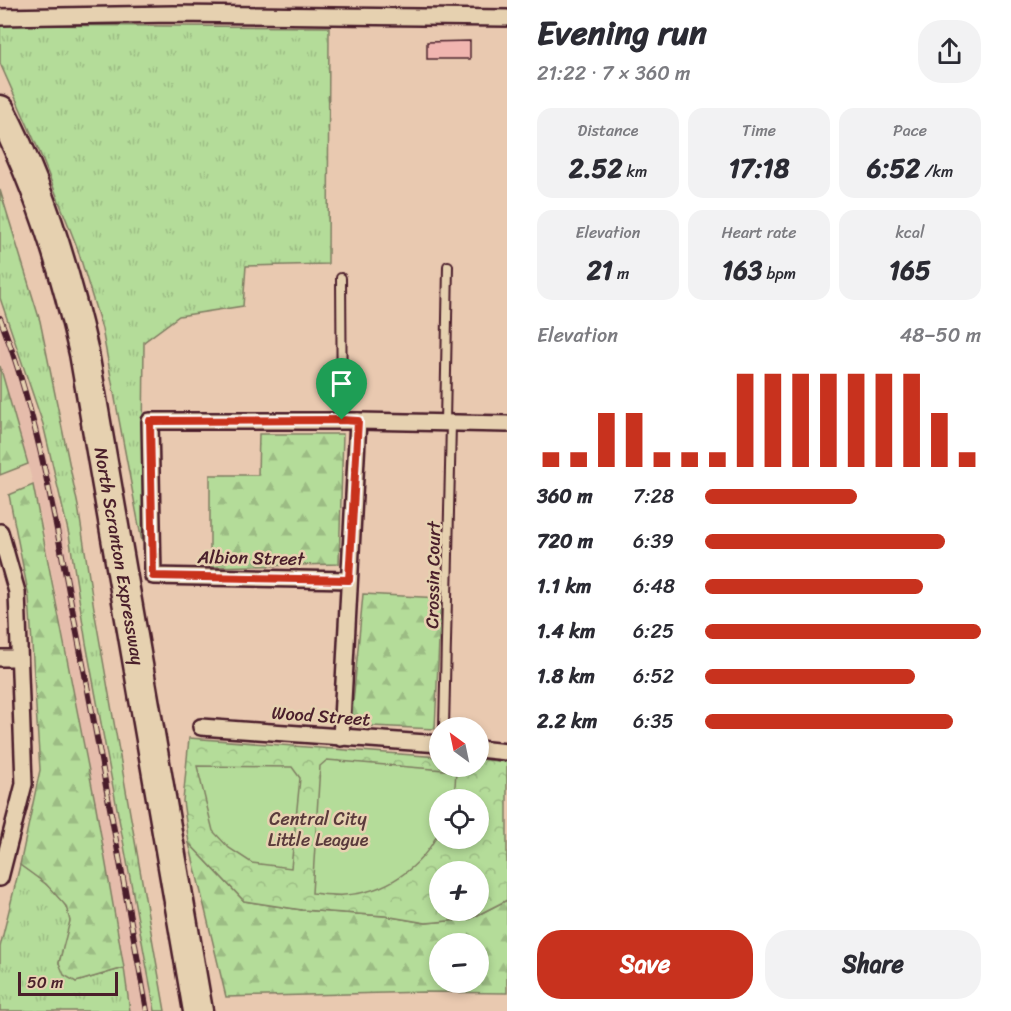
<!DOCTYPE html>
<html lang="en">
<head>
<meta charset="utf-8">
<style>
  :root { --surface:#fff; --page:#f2f2f3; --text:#2b2b33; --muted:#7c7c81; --accent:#c8321e }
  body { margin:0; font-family:Sriracha,sans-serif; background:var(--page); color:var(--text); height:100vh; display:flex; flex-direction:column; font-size:22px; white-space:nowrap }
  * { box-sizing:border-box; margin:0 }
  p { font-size:20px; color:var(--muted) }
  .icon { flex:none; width:33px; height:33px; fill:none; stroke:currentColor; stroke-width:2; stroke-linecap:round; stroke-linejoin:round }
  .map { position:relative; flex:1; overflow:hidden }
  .panel { display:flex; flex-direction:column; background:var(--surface); width:504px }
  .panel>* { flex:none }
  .needle { width:39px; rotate:327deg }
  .buttons { position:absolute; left:429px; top:717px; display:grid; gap:12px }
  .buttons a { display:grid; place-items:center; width:60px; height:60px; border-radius:50%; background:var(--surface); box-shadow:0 3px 9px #0003; font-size:30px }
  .scale { position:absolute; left:18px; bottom:15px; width:100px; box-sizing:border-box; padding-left:6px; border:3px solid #4a1f2b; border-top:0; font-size:16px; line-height:21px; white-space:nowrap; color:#4a1f2b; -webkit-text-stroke:4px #e6d1b0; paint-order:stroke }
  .pin { position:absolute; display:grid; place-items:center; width:51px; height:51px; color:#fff; margin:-62px -26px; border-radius:50% 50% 50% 0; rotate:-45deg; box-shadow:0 0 6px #0007 }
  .pin .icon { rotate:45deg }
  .round { display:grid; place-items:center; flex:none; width:63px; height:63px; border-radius:24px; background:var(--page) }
  .headline { display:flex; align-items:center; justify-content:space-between; height:102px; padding:0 30px }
  h1 { font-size:33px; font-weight:800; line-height:45px }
  .stats { display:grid; grid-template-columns:repeat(3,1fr); gap:9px; height:102px; padding:6px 30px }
  .stats div { display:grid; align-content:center; border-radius:15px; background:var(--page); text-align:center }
  .stats b { font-size:26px; font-weight:800 }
  .stats small { font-size:16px; font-weight:400 }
  .stats p { font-size:16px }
  .chart { height:168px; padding:12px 30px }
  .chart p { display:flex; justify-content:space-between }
  .chart svg { width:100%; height:108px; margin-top:6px; stroke:var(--accent); stroke-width:6 }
  .button { display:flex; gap:12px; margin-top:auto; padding:12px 30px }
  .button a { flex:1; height:69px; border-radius:24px; background:var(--accent); color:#fff; font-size:24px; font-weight:800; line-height:69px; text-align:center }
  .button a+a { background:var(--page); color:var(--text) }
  ul { padding:0 30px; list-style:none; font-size:20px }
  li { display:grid; grid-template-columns:96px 72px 1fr; align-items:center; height:45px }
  li i { height:15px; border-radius:8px; background:var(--accent) }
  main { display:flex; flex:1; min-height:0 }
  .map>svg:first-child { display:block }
</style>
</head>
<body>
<main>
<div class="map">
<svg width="507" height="1011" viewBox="0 0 507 1011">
  <defs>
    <pattern id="grass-tufts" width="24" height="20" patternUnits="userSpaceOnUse" patternTransform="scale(1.5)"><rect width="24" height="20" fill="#b4dc99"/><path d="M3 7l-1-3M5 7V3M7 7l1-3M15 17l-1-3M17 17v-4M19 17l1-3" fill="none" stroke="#9cbc84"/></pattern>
    <pattern id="forest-firs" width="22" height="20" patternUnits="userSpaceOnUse" patternTransform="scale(1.5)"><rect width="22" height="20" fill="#b4dc99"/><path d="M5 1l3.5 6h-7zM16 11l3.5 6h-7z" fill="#9cbc84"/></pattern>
    <pattern id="park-crowns" width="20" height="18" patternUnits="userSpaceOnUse" patternTransform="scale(1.5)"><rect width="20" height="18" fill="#b4dc99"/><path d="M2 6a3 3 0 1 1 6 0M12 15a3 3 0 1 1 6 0" fill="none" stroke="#9cbc84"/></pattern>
  </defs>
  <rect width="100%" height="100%" fill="#e9c9b0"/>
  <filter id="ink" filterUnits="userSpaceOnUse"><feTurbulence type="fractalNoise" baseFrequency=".0167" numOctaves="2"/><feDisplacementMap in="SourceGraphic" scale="12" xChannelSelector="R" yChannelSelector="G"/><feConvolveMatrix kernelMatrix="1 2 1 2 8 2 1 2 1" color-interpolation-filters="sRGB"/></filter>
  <g filter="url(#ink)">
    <!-- built -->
    <polygon fill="#e5bcab" points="0,310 40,431 66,535 83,643 154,1011 130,1011 118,932 96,807 42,522 28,464 0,366"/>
    <!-- grass -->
    <g fill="url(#grass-tufts)" stroke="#7f7e62" stroke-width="1.5">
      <polygon points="0,25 329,27 328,264 246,266 243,306 179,316 144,342 142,542 102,329 77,247 40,153 0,63"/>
      <polygon points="0,190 40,321 78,506 95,615 165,1011 155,1011 86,643 69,535 43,424 0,298"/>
      <path d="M20,865c17,12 50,33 50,56 0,11 -8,30 -11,42l17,19 48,-14 6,43h-130v-64z"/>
    </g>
    <!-- forest -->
    <g fill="url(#forest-firs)" stroke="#7f7e62" stroke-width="1.5" fill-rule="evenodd">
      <polygon points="0,366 28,464 0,475"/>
      <polygon points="259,434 343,434 339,564 210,567 210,475 258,475"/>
      <polygon points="33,485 96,807 124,968 76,982 64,975 59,963 70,921 66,906 46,884 20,865 40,770 29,597 9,495"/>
      <polygon points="363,594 441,598 435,729 351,725"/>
      <path d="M189,843l55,58 58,9 83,6 41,7 44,-4 37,-19v93l-82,-1 -199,5zM440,944h38v38h-38z"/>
    </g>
    <!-- park -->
    <path fill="url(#park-crowns)" stroke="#7f7e62" stroke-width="1.5" fill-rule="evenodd" d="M189,738l250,19 1,9h38l1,-7 28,3v138l-37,19 -44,4 -41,-7 -83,-6 -58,-9 -55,-58 -6,-42zM440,800h38v38h-38zM440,872h38v38h-38z"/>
    <!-- pitch -->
    <g fill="#b4dc99" stroke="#7f7e62" stroke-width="1.5">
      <path d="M327,760l129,11 -1,15 -3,13 -12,1 -1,31c-17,37 -54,62 -95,64 -10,1 -22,-1 -32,-2l8,-127z"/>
      <polygon points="197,766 292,767 300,778 291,868 252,863 229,848 213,831"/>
    </g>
    <!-- building -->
    <polygon fill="#f1b5b0" stroke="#4a1f2b" stroke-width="1.5" points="470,41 470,59 427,59 427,42"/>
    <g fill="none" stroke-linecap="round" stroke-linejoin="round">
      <defs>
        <g id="service">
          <polyline points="341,278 342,420"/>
          <polyline points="445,423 448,266"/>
          <polyline points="444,728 451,424"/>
        </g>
        <g id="minor">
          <polyline points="0,17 173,14 507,18"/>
          <polyline points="0,532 17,592 24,784 0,878"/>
          <polyline points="349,580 153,576 150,421 358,421 507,424"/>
          <polyline points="0,658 19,658"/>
          <polyline points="201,727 440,744"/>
          <polyline points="341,738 358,421"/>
          <polyline points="478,749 507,752"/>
        </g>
        <g id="motorway">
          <path id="s1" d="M0,110c40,77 65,159 84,243l114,658"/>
        </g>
      </defs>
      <!-- service casing -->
      <use href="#service" stroke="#4a1f2b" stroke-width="12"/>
      <!-- minor casing -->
      <use href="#minor" stroke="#4a1f2b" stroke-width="20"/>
      <!-- motorway casing -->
      <use href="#motorway" stroke="#4a1f2b" stroke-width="33"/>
      <!-- service -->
      <use href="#service" stroke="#e6d1b0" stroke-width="8"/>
      <!-- minor -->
      <use href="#minor" stroke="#e6d1b0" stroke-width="15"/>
      <!-- motorway -->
      <use href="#motorway" stroke="#e6d1b0" stroke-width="28"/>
      <defs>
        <path id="rail" d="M0,318c37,94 54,196 73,295 26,132 50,265 74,398"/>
      </defs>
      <!-- rail casing -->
      <use href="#rail" stroke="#4a1f2b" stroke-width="6"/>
      <!-- rail -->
      <use href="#rail" stroke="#e6d1b0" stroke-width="4" stroke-dasharray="11" stroke-linecap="butt"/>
    </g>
  </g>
  <g fill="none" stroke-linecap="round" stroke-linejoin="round" filter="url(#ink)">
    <defs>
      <polygon id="route" points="342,420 358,421 349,580 153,576 150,421"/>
    </defs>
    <!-- route casing -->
    <use href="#route" stroke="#fff" stroke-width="12"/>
    <!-- route -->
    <use href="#route" stroke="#c8321e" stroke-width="8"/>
  </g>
  <g text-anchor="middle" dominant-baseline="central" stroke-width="5" stroke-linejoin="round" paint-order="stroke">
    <!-- street labels -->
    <g font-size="18" fill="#4a1f2b" stroke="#e6d1b0">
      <text stroke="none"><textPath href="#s1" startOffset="464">North Scranton Expressway</textPath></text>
      <text transform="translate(251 558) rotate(1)">Albion Street</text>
      <text transform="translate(433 575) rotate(-89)">Crossin Court</text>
      <text transform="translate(321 716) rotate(4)">Wood Street</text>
    </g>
    <!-- park labels -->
    <g font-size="18" fill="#5a3b3c" stroke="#e6d1b0">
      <text x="318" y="819">Central City<tspan x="318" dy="21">Little League</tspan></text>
    </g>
  </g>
</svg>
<div class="buttons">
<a><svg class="needle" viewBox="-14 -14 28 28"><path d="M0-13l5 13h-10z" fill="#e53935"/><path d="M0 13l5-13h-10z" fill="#7c7c81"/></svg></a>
<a><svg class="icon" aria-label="locate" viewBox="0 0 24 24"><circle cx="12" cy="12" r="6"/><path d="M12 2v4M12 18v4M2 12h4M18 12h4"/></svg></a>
<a>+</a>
<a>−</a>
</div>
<div class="scale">50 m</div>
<div class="pin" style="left:342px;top:420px;background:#1e9e55"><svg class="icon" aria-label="arrive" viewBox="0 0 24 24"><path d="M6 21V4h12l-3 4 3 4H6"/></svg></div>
</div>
<section class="panel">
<div class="headline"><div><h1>Evening run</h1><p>21:22 · 7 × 360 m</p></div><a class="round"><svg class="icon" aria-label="share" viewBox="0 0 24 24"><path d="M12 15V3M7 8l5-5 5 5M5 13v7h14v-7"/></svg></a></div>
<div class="stats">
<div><p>Distance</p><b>2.52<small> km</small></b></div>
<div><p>Time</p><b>17:18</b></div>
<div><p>Pace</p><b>6:52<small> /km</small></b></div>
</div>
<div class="stats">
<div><p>Elevation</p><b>21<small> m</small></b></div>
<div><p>Heart rate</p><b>163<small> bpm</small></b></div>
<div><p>kcal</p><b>165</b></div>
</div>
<div class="chart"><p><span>Elevation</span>48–50 m</p>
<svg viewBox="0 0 160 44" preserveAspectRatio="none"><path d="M5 44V38M15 44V38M25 44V22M35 44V22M45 44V38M55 44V38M65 44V38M75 44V6M85 44V6M95 44V6M105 44V6M115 44V6M125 44V6M135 44V6M145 44V22M155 44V38"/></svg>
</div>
<ul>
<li><b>360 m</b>7:28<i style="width:55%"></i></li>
<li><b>720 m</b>6:39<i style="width:87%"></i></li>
<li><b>1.1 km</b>6:48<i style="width:79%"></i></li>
<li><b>1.4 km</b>6:25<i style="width:100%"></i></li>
<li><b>1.8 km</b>6:52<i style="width:76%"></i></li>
<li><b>2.2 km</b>6:35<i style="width:90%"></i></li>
</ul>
<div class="button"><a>Save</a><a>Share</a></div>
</section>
</main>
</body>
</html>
